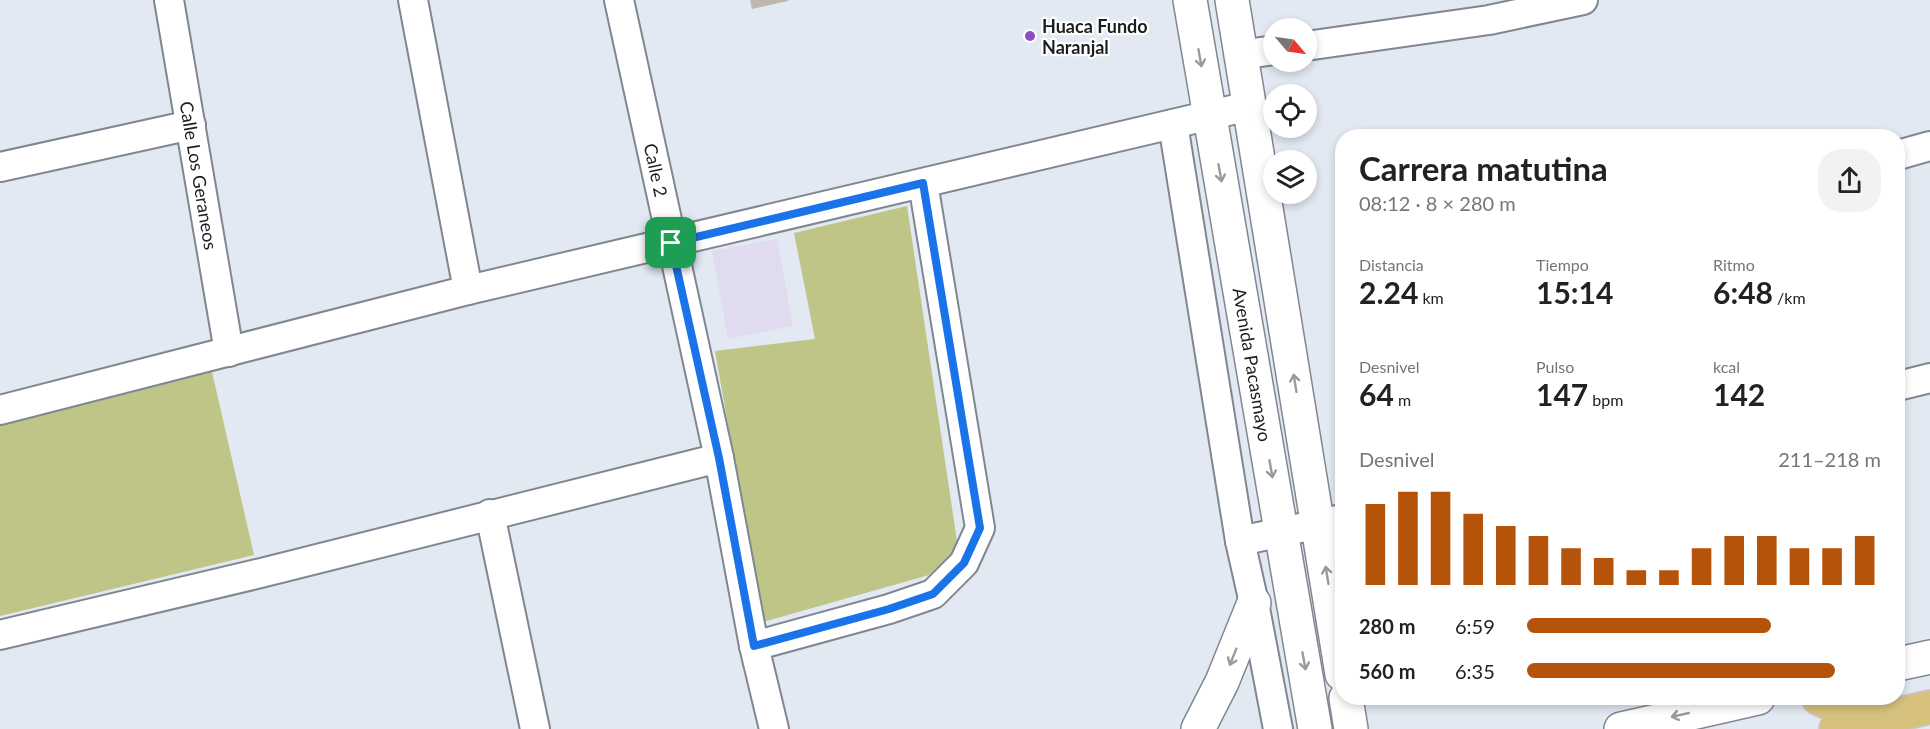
<!DOCTYPE html>
<html lang="es">
<head>
<meta charset="utf-8">
<style>
  :root { --surface:#fff; --page:#f2f2f2; --text:#222; --muted:#767676; --accent:#b45309 }
  body { margin:0; font-family:Lato,sans-serif; background:var(--page); color:var(--text); height:100vh; display:flex; flex-direction:column; font-size:22px; white-space:nowrap }
  * { box-sizing:border-box; margin:0 }
  p { font-size:20px; color:var(--muted) }
  .icon { flex:none; width:33px; height:33px; fill:none; stroke:currentColor; stroke-width:2; stroke-linecap:round; stroke-linejoin:round }
  .map { position:relative; flex:1; overflow:hidden }
  .panel { position:absolute; left:1335px; top:129px; width:570px; height:576px; display:flex; flex-direction:column; background:var(--surface); border-radius:24px; box-shadow:0 3px 9px #0003 }
  .panel>* { flex:none }
  .needle { width:39px; rotate:119deg }
  .controls { position:absolute; left:1263px; top:18px; display:grid; gap:12px }
  .controls a { display:grid; place-items:center; width:54px; height:54px; border-radius:50%; background:var(--surface); box-shadow:0 3px 9px #0003; font-size:30px }
  .pin { position:absolute; display:grid; place-items:center; width:51px; height:51px; color:#fff; margin:-26px; border-radius:12px; box-shadow:0 3px 9px #0006 }
  .round { display:grid; place-items:center; flex:none; width:63px; height:63px; border-radius:24px; background:var(--page) }
  .head { display:flex; align-items:center; justify-content:space-between; height:102px; padding:0 24px }
  h1 { font-size:33px; font-weight:700; line-height:45px }
  .stats { display:grid; grid-template-columns:repeat(3,1fr); gap:9px; height:102px; padding:6px 24px }
  .stats div { display:grid; align-content:center }
  .stats b { font-size:30px; font-weight:700 }
  .stats small { font-size:16px; font-weight:400 }
  .stats p { font-size:16px }
  .chart { height:168px; padding:12px 24px }
  .chart p { display:flex; justify-content:space-between }
  .chart svg { width:100%; height:108px; margin-top:6px; stroke:var(--accent); stroke-width:6 }
  ul { padding:0 24px; list-style:none; font-size:20px }
  li { display:grid; grid-template-columns:96px 72px 1fr; align-items:center; height:45px }
  li i { height:15px; border-radius:8px; background:var(--accent) }
  .map>svg:first-child { display:block }
</style>
</head>
<body>
<div class="map">
<svg width="1930" height="729" viewBox="0 0 1930 729">
  <rect width="100%" height="100%" fill="#e2e9f3"/>
  <!-- education -->
  <polygon fill="#e1dbf0" points="777,239 793,326 728,339 712,251"/>
  <!-- green -->
  <g fill="#bfc586">
    <polygon points="907,206 958,548 929,575 763,622 715,351 815,339 794,233"/>
    <polygon points="212,372 254,555 0,616 0,426"/>
  </g>
  <!-- building -->
  <polygon fill="#c0b6af" points="750,0 788,0 788,1 752,9"/>
  <g fill="none" stroke-linecap="round" stroke-linejoin="round">
    <defs>
      <g id="minor">
        <path id="s1" d="M169,0l60,352"/>
        <polyline points="413,0 468,290"/>
        <path id="s2" d="M619,0l100,458 35,188 20,83"/>
        <polyline points="1306,46 1489,20 1583,0"/>
        <polyline points="1240,55 1274,50"/>
        <polyline points="1173,124 1240,541 1254,603 1278,729"/>
        <polyline points="1898,155 1930,146"/>
        <polyline points="0,167 191,125"/>
        <polyline points="1898,386 1930,378"/>
        <polyline points="0,410 468,290 1249,106"/>
        <polyline points="490,514 535,729"/>
        <polyline points="1240,541 1342,519"/>
        <polyline points="0,635 261,573 719,458"/>
        <polyline points="754,646 889,609 933,594 964,563 980,528 923,183"/>
      </g>
      <g id="tertiary">
        <polyline points="1898,664 1930,657"/>
        <polyline points="1198,729 1222,682 1254,603"/>
        <polyline points="1621,729 1758,698"/>
      </g>
      <g id="secondary">
        <path id="s3" d="M1190,0l125,729"/>
        <polyline points="1232,0 1342,674"/>
        <polyline points="1346,698 1351,729"/>
      </g>
      <g id="primary">
        <polyline points="1818,698 1869,721"/>
        <polyline points="1836,729 1930,707"/>
      </g>
    </defs>
    <!-- minor casing -->
    <use href="#minor" stroke="#818790" stroke-width="32"/>
    <!-- tertiary casing -->
    <use href="#tertiary" stroke="#818790" stroke-width="36"/>
    <!-- secondary casing -->
    <use href="#secondary" stroke="#818790" stroke-width="36"/>
    <!-- primary casing -->
    <use href="#primary" stroke="#c8c9ca" stroke-width="36"/>
    <!-- minor -->
    <use href="#minor" stroke="#fff" stroke-width="28"/>
    <!-- tertiary -->
    <use href="#tertiary" stroke="#fff" stroke-width="33"/>
    <!-- secondary -->
    <use href="#secondary" stroke="#fff" stroke-width="33"/>
    <!-- primary -->
    <use href="#primary" stroke="#d6c27d" stroke-width="33"/>
  </g>
  <!-- one-way arrows -->
  <defs><path id="oneway-shaft" d="M-6 0H5M1.5-3L5.5 0L1.5 3" fill="none" stroke-width="1.6" stroke-linecap="round" stroke-linejoin="round" transform="scale(1.5)"/></defs>
  <g stroke="#989a9b">
    <use href="#oneway-shaft" transform="translate(1200 58) rotate(80)"/>
    <use href="#oneway-shaft" transform="translate(1220 173) rotate(80)"/>
    <use href="#oneway-shaft" transform="translate(1295 383) rotate(-99)"/>
    <use href="#oneway-shaft" transform="translate(1271 469) rotate(80)"/>
    <use href="#oneway-shaft" transform="translate(1327 575) rotate(-99)"/>
    <use href="#oneway-shaft" transform="translate(1233 657) rotate(112)"/>
    <use href="#oneway-shaft" transform="translate(1304 661) rotate(80)"/>
    <use href="#oneway-shaft" transform="translate(1680 715) rotate(167)"/>
  </g>
  <g fill="none" stroke-linecap="round" stroke-linejoin="round">
    <defs>
      <polygon id="route" points="923,183 980,528 964,563 933,594 889,609 754,646 719,458 671,243"/>
    </defs>
    <!-- route casing -->
    <use href="#route" stroke="#fff" stroke-width="12"/>
    <!-- route -->
    <use href="#route" stroke="#1a73e8" stroke-width="8"/>
  </g>
  <!-- markers -->
  <circle fill="#8d4cc1" stroke="#fff" stroke-width="2" cx="1030" cy="36" r="6"/>
  <g text-anchor="middle" dominant-baseline="central" stroke-width="4.5" stroke-linejoin="round" paint-order="stroke">
    <!-- poi labels -->
    <g font-size="18" font-weight="bold" fill="#1b1e21" stroke="#fff" text-anchor="start">
      <text x="1042" y="26">Huaca Fundo<tspan x="1042" dy="21">Naranjal</tspan></text>
    </g>
    <!-- street labels -->
    <g font-size="18" fill="#1b1e21" stroke="#fff">
      <text stroke="none"><textPath href="#s2" startOffset="174">Calle 2</textPath></text>
      <text stroke="none"><textPath href="#s1" startOffset="178">Calle Los Geraneos</textPath></text>
      <text stroke="none"><textPath href="#s3" startOffset="370">Avenida Pacasmayo</textPath></text>
    </g>
  </g>
</svg>
<div class="controls">
<a><svg class="needle" viewBox="-14 -14 28 28"><path d="M0-13l5 13h-10z" fill="#e53935"/><path d="M0 13l5-13h-10z" fill="#767676"/></svg></a>
<a><svg class="icon" aria-label="locate" viewBox="0 0 24 24"><circle cx="12" cy="12" r="6"/><path d="M12 2v4M12 18v4M2 12h4M18 12h4"/></svg></a>
<a><svg class="icon" aria-label="layers" viewBox="0 0 24 24"><path d="M12 4l9 5-9 5-9-5zM3 14l9 5 9-5"/></svg></a>
</div>
<div class="pin" style="left:671px;top:243px;background:#1e9e55"><svg class="icon" aria-label="arrive" viewBox="0 0 24 24"><path d="M6 21V4h12l-3 4 3 4H6"/></svg></div>
<section class="panel">
<div class="head"><div><h1>Carrera matutina</h1><p>08:12 · 8 × 280 m</p></div><a class="round"><svg class="icon" aria-label="share" viewBox="0 0 24 24"><path d="M12 15V3M7 8l5-5 5 5M5 13v7h14v-7"/></svg></a></div>
<div class="stats">
<div><p>Distancia</p><b>2.24<small> km</small></b></div>
<div><p>Tiempo</p><b>15:14</b></div>
<div><p>Ritmo</p><b>6:48<small> /km</small></b></div>
</div>
<div class="stats">
<div><p>Desnivel</p><b>64<small> m</small></b></div>
<div><p>Pulso</p><b>147<small> bpm</small></b></div>
<div><p>kcal</p><b>142</b></div>
</div>
<div class="chart"><p><span>Desnivel</span>211–218 m</p>
<svg viewBox="0 0 160 44" preserveAspectRatio="none"><path d="M5 44V11M15 44V6M25 44V6M35 44V15M45 44V20M55 44V24M65 44V29M75 44V33M85 44V38M95 44V38M105 44V29M115 44V24M125 44V24M135 44V29M145 44V29M155 44V24"/></svg>
</div>
<ul>
<li><b>280 m</b>6:59<i style="width:69%"></i></li>
<li><b>560 m</b>6:35<i style="width:87%"></i></li>
</ul>
</section>
</div>
</body>
</html>
